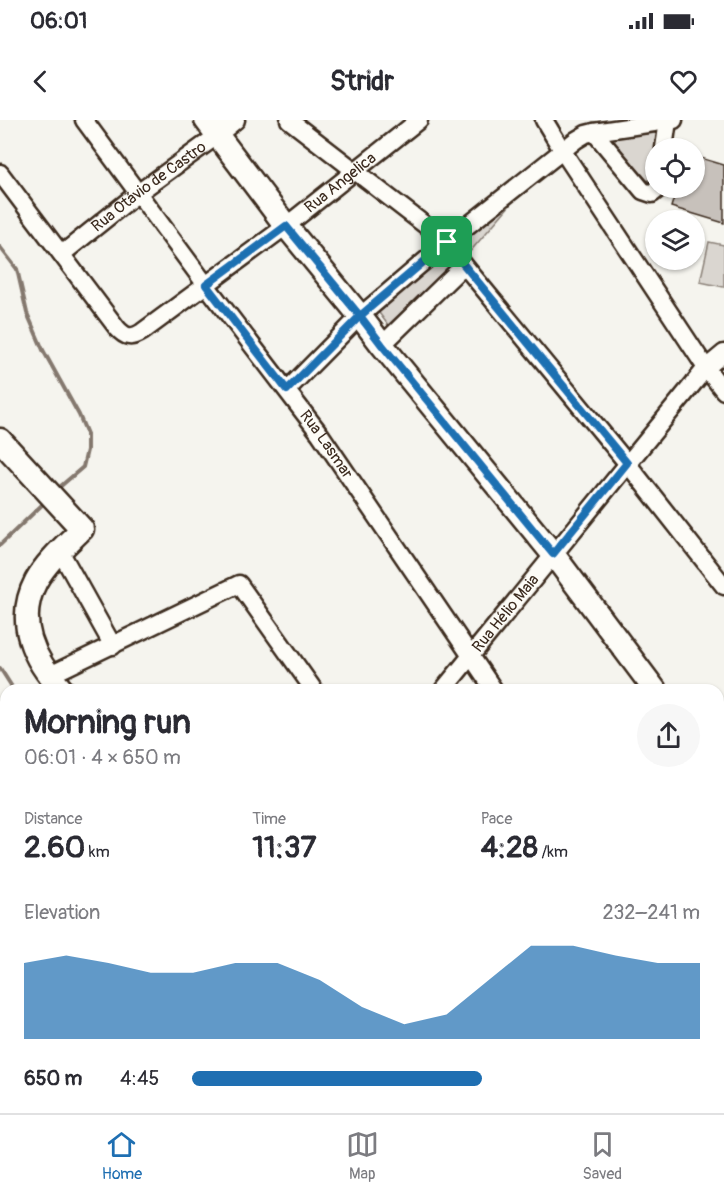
<!DOCTYPE html>
<html lang="en">
<head>
<meta charset="utf-8">
<style>
  :root { --surface:#fff; --page:#f7f7f7; --text:#2b2b33; --muted:#7c7c81; --line:#e1e1e2; --accent:#1f6fb2 }
  body { margin:0; font-family:Pangolin,sans-serif; background:var(--page); color:var(--text); height:100vh; display:flex; flex-direction:column; font-size:22px; white-space:nowrap }
  * { box-sizing:border-box; margin:0 }
  p { font-size:20px; color:var(--muted) }
  .icon { flex:none; width:33px; height:33px; fill:none; stroke:currentColor; stroke-width:2; stroke-linecap:round; stroke-linejoin:round }
  .map { position:relative; flex:1; overflow:hidden }
  .details { position:absolute; left:0px; top:564px; width:724px; height:429px; display:flex; flex-direction:column; background:var(--surface); border-radius:18px 18px 0 0; box-shadow:0 2px 4px #0004 }
  .details>* { flex:none }
  .tools { position:absolute; left:645px; top:18px; display:grid; gap:12px }
  .tools a { display:grid; place-items:center; width:60px; height:60px; border-radius:50%; background:var(--surface); box-shadow:0 2px 4px #0004; font-size:30px }
  .pin { position:absolute; display:grid; place-items:center; width:51px; height:51px; color:#fff; margin:-26px; border-radius:12px; box-shadow:0 3px 9px #0006 }
  .round { display:grid; place-items:center; flex:none; width:63px; height:63px; border-radius:32px; background:var(--page) }
  .summary { display:flex; align-items:center; justify-content:space-between; height:102px; padding:0 24px }
  h1 { font-size:33px; font-weight:700; line-height:45px }
  .stats { display:grid; grid-template-columns:repeat(3,1fr); gap:9px; height:102px; padding:6px 24px }
  .stats div { display:grid; align-content:center }
  .stats b { font-size:30px; font-weight:700 }
  .stats small { font-size:16px; font-weight:400 }
  .stats p { font-size:16px }
  .chart { height:168px; padding:12px 24px }
  .chart p { display:flex; justify-content:space-between }
  .chart svg { width:100%; height:108px; margin-top:6px; fill:var(--accent); opacity:.7 }
  ul { padding:0 24px; list-style:none; font-size:20px }
  li { display:grid; grid-template-columns:96px 72px 1fr; align-items:center; height:45px }
  li i { height:15px; border-radius:8px; background:var(--accent) }
  .status { display:flex; justify-content:space-between; align-items:center; height:42px; padding:0 30px; background:var(--surface); direction:ltr }
  .status svg { height:16px; fill:currentColor }
  header { display:flex; justify-content:space-between; align-items:center; height:78px; padding:0 24px; background:var(--surface); font-size:27px; font-weight:700 }
  .tab-bar { display:flex; justify-content:space-around; align-items:center; height:84px; border-top:2px solid var(--line); background:var(--surface); font-size:16px; color:var(--muted) }
  .tab-bar a { display:grid; justify-items:center; gap:3px }
  .tab-bar .selected { color:var(--accent) }
  .map>svg:first-child { display:block }
</style>
</head>
<body>
<div class="status"><b>06:01</b><svg viewBox="0 0 49 12"><path d="M0 12V9h3v3zM5 12V6h3v6zM10 12V3h3v9zM15 12V0h3v12zM26 1h20v11H26zM47 4h2v5h-2z"/></svg></div>
<header><svg class="icon" aria-label="back" viewBox="0 0 24 24"><path d="M15 5l-7 7 7 7"/></svg>Stridr<svg class="icon" aria-label="heart" viewBox="0 0 24 24"><path d="M12 20l-8-8c-3-5 5-10 8-4 3-6 11-1 8 4z"/></svg></header>
<div class="map">
<svg width="724" height="993" viewBox="0 0 724 993">
  <rect width="100%" height="100%" fill="#f5f4ee"/>
  <filter id="ink" filterUnits="userSpaceOnUse"><feTurbulence type="fractalNoise" baseFrequency=".0167" numOctaves="2"/><feDisplacementMap in="SourceGraphic" scale="12" xChannelSelector="R" yChannelSelector="G"/><feConvolveMatrix kernelMatrix="1 2 1 2 8 2 1 2 1" color-interpolation-filters="sRGB"/></filter>
  <g filter="url(#ink)">
    <!-- green -->
    <g fill="#dad6d0" stroke="#8a8077" stroke-width="1.5">
      <polygon points="657,13 660,17 658,28 656,28 655,37 649,62 612,22 612,17"/>
      <polygon points="513,76 510,85 468,134 455,119"/>
      <polygon points="709,122 724,125 724,167 700,162"/>
      <polygon points="445,131 454,143 388,205 377,190"/>
    </g>
    <g fill="none" stroke-linecap="round" stroke-linejoin="round">
      <!-- stream -->
      <g stroke="#84786e" stroke-width="4">
        <polyline points="0,127 17,149 27,193 43,230 79,295 87,314 87,330 83,347 55,371"/>
        <polyline points="0,425 46,381"/>
        <polyline points="0,548 14,570"/>
        <polyline points="718,861 724,873"/>
      </g>
    </g>
    <!-- building -->
    <polygon fill="#c7c1bb" stroke="#3b2a1e" stroke-width="1.5" points="694,36 724,45 724,103 671,87 677,68 694,68"/>
    <g fill="none" stroke-linecap="round" stroke-linejoin="round">
      <defs>
        <g id="street">
          <path id="s1" d="M84,0l122,165 114,149 174,256"/>
          <polyline points="289,0 447,122 464,145 627,343 724,466"/>
          <polyline points="544,0 562,30 706,248 724,271"/>
          <polyline points="594,12 643,71 652,74 657,70 657,68"/>
          <polyline points="664,28 668,1"/>
          <path id="s2" d="M0,53l117,155c8,9 14,11 25,4l144,-106 133,-106"/>
          <path id="s3" d="M62,134l76,-61 80,-58 18,-15"/>
          <polyline points="382,225 464,145"/>
          <polyline points="287,270 360,196 447,122 576,20 586,14 594,12 674,0"/>
          <polyline points="60,431 113,526"/>
          <polyline points="48,556 239,464 314,570"/>
          <path id="s4" d="M443,570l263,-322 18,-15"/>
          <polyline points="0,694 6,698"/>
          <polyline points="718,707 724,703"/>
          <polyline points="0,853 6,857"/>
          <polyline points="535,987 544,993"/>
          <polyline points="682,987 683,993"/>
          <polyline points="355,993 358,987"/>
          <polyline points="442,993 446,987"/>
        </g>
        <g id="secondary">
          <polyline points="206,0 286,106 360,196 382,225 553,434 655,570"/>
          <path d="M0,320l82,89c-16,16 -35,32 -46,52 -21,40 -3,79 26,109"/>
          <polyline points="718,656 724,663"/>
          <polyline points="718,786 724,798"/>
        </g>
      </defs>
      <!-- street casing -->
      <use href="#street" stroke="#3b2a1e" stroke-width="21"/>
      <!-- secondary casing -->
      <use href="#secondary" stroke="#3b2a1e" stroke-width="27"/>
      <!-- street -->
      <use href="#street" stroke="#fdfcf7" stroke-width="16"/>
      <!-- secondary -->
      <use href="#secondary" stroke="#fdfcf7" stroke-width="22"/>
      <defs>
        <g id="rail">
          <polyline points="0,746 6,751"/>
          <polyline points="693,987 694,993"/>
        </g>
      </defs>
      <!-- rail casing -->
      <use href="#rail" stroke="#3b2a1e" stroke-width="6"/>
      <!-- rail -->
      <use href="#rail" stroke="#fdfcf7" stroke-width="4" stroke-dasharray="11" stroke-linecap="butt"/>
    </g>
  </g>
  <g fill="none" stroke-linecap="round" stroke-linejoin="round" filter="url(#ink)">
    <defs>
      <polyline id="route" points="447,122 360,196 286,106 206,165 287,270 360,196 382,225 553,434 627,343 464,145 447,122"/>
    </defs>
    <!-- route casing -->
    <use href="#route" stroke="#fff" stroke-width="12"/>
    <!-- route -->
    <use href="#route" stroke="#1f6fb2" stroke-width="8"/>
  </g>
  <g text-anchor="middle" dominant-baseline="central" stroke-width="6" stroke-linejoin="round" paint-order="stroke">
    <!-- street labels -->
    <g font-size="16" fill="#3b2a1e" stroke="#fdfcf7">
      <text stroke="none"><textPath href="#s2" startOffset="471">Rua Angelica</textPath></text>
      <text stroke="none"><textPath href="#s3" startOffset="110">Rua Otávio de Castro</textPath></text>
      <text stroke="none"><textPath href="#s1" startOffset="405">Rua Lasmar</textPath></text>
      <text stroke="none"><textPath href="#s4" startOffset="99">Rua Hélio Maia</textPath></text>
    </g>
  </g>
</svg>
<div class="tools">
<a><svg class="icon" aria-label="locate" viewBox="0 0 24 24"><circle cx="12" cy="12" r="6"/><path d="M12 2v4M12 18v4M2 12h4M18 12h4"/></svg></a>
<a><svg class="icon" aria-label="layers" viewBox="0 0 24 24"><path d="M12 4l9 5-9 5-9-5zM3 14l9 5 9-5"/></svg></a>
</div>
<div class="pin" style="left:447px;top:122px;background:#1e9e55"><svg class="icon" aria-label="arrive" viewBox="0 0 24 24"><path d="M6 21V4h12l-3 4 3 4H6"/></svg></div>
<section class="details">
<div class="summary"><div><h1>Morning run</h1><p>06:01 · 4 × 650 m</p></div><a class="round"><svg class="icon" aria-label="share" viewBox="0 0 24 24"><path d="M12 15V3M7 8l5-5 5 5M5 13v7h14v-7"/></svg></a></div>
<div class="stats">
<div><p>Distance</p><b>2.60<small> km</small></b></div>
<div><p>Time</p><b>11:37</b></div>
<div><p>Pace</p><b>4:28<small> /km</small></b></div>
</div>
<div class="chart"><p><span>Elevation</span>232–241 m</p>
<svg viewBox="0 0 160 44" preserveAspectRatio="none"><path d="M0 44V13L10 10L20 13L30 17L40 17L50 13L60 13L70 20L80 31L90 38L100 34L110 20L120 6L130 6L140 10L150 13L160 13V44z"/></svg>
</div>
<ul>
<li><b>650 m</b>4:45<i style="width:57%"></i></li>
</ul>
</section>
</div>
<nav class="tab-bar">
<a class="selected"><svg class="icon" aria-label="home" viewBox="0 0 24 24"><path d="M3 11l9-7 9 7M6 9v11h12V9"/></svg>Home</a>
<a><svg class="icon" aria-label="map" viewBox="0 0 24 24"><path d="M3 6l6-2 6 2 6-2v14l-6 2-6-2-6 2zM9 4v14M15 6v14"/></svg>Map</a>
<a><svg class="icon" aria-label="saved" viewBox="0 0 24 24"><path d="M7 4h10v16l-5-4-5 4z"/></svg>Saved</a>
</nav>
</body>
</html>
